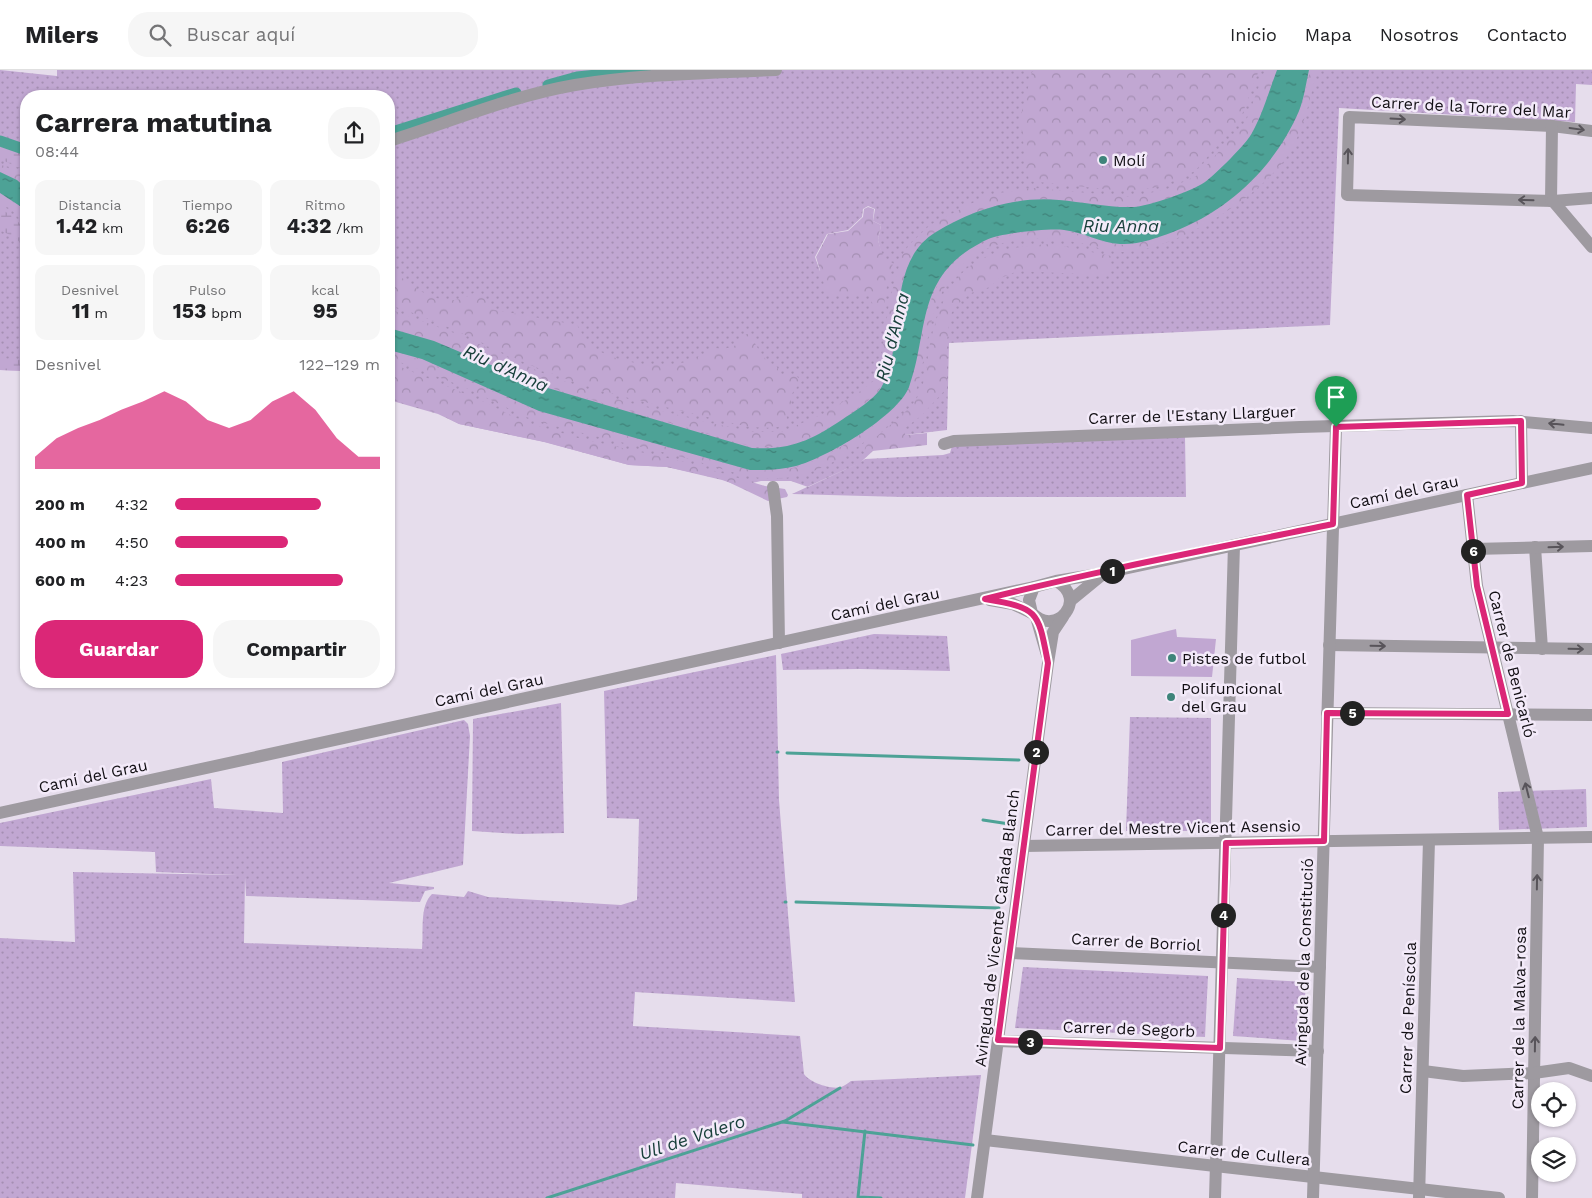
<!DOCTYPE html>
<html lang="es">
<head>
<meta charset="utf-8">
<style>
  :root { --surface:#fff; --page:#f6f6f6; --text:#202124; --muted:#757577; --line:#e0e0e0; --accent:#db2777 }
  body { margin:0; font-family:"Work Sans",sans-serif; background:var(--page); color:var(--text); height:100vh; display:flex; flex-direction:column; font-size:19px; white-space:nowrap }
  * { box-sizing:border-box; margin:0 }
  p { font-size:16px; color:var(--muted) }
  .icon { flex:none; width:28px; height:28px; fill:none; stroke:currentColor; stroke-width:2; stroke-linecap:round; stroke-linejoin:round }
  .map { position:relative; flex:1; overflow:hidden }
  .drawer { position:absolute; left:20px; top:20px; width:375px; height:598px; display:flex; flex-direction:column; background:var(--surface); border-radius:20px; box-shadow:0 1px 4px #0004 }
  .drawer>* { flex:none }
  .controls { position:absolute; left:1531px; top:1012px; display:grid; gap:10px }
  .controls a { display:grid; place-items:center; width:45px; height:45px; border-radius:50%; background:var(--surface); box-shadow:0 1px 4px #0004; font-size:25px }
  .pin { position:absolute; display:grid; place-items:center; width:42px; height:42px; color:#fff; margin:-51px -21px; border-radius:50% 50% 50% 0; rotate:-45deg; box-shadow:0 0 5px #0007 }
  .pin .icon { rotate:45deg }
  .km { position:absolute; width:25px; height:25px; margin:-12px; border-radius:50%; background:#222; color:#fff; font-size:14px; line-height:25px; text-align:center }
  .round { display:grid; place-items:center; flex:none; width:52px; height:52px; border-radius:20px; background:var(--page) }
  .head { display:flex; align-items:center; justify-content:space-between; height:85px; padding:0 15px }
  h1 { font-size:28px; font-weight:700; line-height:38px }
  .metrics { display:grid; grid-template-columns:repeat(3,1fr); gap:8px; height:85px; padding:5px 15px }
  .metrics div { display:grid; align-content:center; border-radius:12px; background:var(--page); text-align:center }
  .metrics b { font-size:21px; font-weight:700 }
  .metrics small { font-size:14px; font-weight:400 }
  .metrics p { font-size:14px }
  .chart { height:140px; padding:10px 15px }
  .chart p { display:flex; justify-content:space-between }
  .chart svg { width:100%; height:90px; margin-top:5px; fill:var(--accent); opacity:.7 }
  .action { display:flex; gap:10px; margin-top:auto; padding:10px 15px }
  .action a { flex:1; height:58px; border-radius:20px; background:var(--accent); color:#fff; font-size:20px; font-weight:700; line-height:58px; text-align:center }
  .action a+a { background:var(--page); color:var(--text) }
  ul { padding:0 15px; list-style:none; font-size:16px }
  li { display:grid; grid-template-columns:80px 60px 1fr; align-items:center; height:38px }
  li i { height:12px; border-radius:6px; background:var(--accent) }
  header { display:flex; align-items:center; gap:30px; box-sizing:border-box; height:70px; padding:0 25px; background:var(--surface); border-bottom:1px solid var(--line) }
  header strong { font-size:24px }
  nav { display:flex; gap:28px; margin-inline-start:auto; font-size:18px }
  .search { width:350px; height:45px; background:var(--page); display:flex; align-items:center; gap:12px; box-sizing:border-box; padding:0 18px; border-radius:20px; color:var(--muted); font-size:19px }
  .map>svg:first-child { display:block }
</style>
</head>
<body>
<header>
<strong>Milers</strong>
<div class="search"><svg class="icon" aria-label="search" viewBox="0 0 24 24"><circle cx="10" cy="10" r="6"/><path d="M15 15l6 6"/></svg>Buscar aquí</div>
<nav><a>Inicio</a><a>Mapa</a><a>Nosotros</a><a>Contacto</a></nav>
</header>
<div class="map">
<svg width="1592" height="1128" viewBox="0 0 1592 1128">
  <defs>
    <pattern id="grass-dots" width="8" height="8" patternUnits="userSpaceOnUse" patternTransform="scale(1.25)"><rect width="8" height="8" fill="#c1a7d2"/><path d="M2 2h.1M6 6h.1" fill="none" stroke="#a58fb3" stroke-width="1.8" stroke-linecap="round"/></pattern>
    <pattern id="forest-crowns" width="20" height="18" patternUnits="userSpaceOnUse" patternTransform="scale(1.25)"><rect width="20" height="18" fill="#c1a7d2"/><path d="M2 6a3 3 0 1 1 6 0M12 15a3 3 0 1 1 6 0" fill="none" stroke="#a58fb3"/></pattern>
    <pattern id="wetland-marsh" width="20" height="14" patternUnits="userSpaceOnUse" patternTransform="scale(1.25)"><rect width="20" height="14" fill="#c1a7d2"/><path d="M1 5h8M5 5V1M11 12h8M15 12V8" fill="none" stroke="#a58fb3"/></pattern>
    <pattern id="water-ripples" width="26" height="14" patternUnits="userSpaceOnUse" patternTransform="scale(1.25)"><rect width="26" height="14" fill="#4da296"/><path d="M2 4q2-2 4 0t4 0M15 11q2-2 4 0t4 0" fill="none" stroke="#3f8279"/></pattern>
  </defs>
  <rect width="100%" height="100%" fill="#e6ddec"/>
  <!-- grass -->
  <g fill="url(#grass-dots)" fill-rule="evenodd">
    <path d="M0,0l57,6v-6h1535v15l-16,-1 -1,38 -236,-14 -9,217 -381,18 -2,87 -59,7 -27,25 4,-3 78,-4 7,-2 2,-7 233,-9 1,60h-284l-110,-3 67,-31 -51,24 -17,-6h-30l-21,5 -18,-6 -55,-13 -38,-2 -85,-23 -85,-18 -21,-10 -49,-14v-304h-363v275l-26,-1zM868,136l7,3 -2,12 8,4 -3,15 3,12 -61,19 -5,-14 12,-23 21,-4 14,-13 1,-8z"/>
    <polygon points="874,564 947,566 950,601 860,599 783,600 781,584"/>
    <path d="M776,585l3,145 16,202 -160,-10 -2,34 167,10 4,38c5,8 27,16 37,13 3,-1 7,-4 10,-6l130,-6 -16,123h-163v-4l-126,-11 -1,15h-675v-260l75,4 -2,-70 164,3 -81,-3 -1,-20 -155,-6v-23l211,-44 3,29 69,5 -1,-51 182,-42 4,4 2,12 -7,129 -74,18 45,4v2l-9,2 -5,11 -174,-6 -1,-19 -1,66 178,6c2,-16 -3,-43 10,-55l32,3 4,-6 20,6 133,8 16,-5 2,-81 -32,-1 -3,-127z"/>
    <polygon points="561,633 564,763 519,764 472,761 473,649"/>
    <polygon points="1130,647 1211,648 1211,761 1126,761"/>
    <polygon points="1586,719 1587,757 1499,760 1498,722"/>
    <polygon points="1023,897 1208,906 1205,967 1015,958"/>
    <polygon points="1237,908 1306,912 1302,971 1233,966"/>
  </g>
  <!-- forest -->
  <g fill="url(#forest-crowns)">
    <polygon points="1036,0 1259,0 1240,50 1195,101 1179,109 1153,118 1123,121 1029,111 1020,49 1032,2"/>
    <path d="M1265,0h11c-7,21 -14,43 -24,63 -7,12 -36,40 -47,49 -12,9 -56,24 -71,24 -25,2 -51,-4 -75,-6 -43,-4 -87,10 -123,32 -52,32 -29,110 -55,155 -6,12 -33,27 -44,35 -29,20 -49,27 -84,25l-212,-62 -107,-44 -45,-14v-18l68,25 92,42 77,26 84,21 44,9h27l42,-18 41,-25 10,-9 8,-26 7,-51 13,-48 7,-10 21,-20 56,-29 13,-3 35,-5 98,9 35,-8 16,-7 15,-7 48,-54z"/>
    <path d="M1310,0h7c-7,29 -13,60 -29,85 -28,43 -118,99 -169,97 -15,-1 -30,-8 -44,-10 -27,-5 -64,-5 -89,7 -60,30 -53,87 -70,142 -5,16 -31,36 -45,46 -24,18 -50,35 -80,40 -35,7 -69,-9 -102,-18 -47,-13 -95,-22 -141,-35l-22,-7 -62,-30 -75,-29v-7l32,9 118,52 211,58c16,1 31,1 47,-3 30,-8 100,-50 112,-80 3,-8 4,-18 6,-26 10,-43 15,-85 56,-111 22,-14 67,-24 94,-19 21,4 42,15 64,14 16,-1 33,-9 48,-15 54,-21 101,-64 122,-119 6,-12 8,-27 11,-41z"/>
    <polygon points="0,94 26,107 26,118 17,110 0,102"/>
    <polygon points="0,123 26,141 26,156 11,139 0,134"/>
    <polygon points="868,137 874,139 873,151 881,155 878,170 884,190 893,193 885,224 884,241 873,239 871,225 827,224 816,187 828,164 848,161 863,147 864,139"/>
    <path d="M1052,174l59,12 -1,15 -7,4 -85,-4 -20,8 -8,8 -19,6 -13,11 -8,11 -3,26v47l-26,28 -16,12v7l22,-2v12l-64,7 3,-6c14,-14 43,-33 52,-50 8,-14 9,-36 12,-52 17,-76 46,-96 122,-100z"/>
    <path d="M389,196c21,21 58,49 87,25 11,4 10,9 14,18l87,16c5,9 12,21 22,26 23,13 64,18 90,10 9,-3 18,-9 28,-13l4,2 16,-5 6,-11h7c6,11 15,30 27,33l3,7 4,2 11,-1 7,6c-7,9 -15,14 -9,26l-8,5 4,12c-26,10 -59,-2 -86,-8 -50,-12 -101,-23 -150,-42 -56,-21 -106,-52 -164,-69z"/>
    <polygon points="389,292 482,331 525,352 582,369 685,392 765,416 785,419 788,425 787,427 768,431 722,409 667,397 629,395 545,372 459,354 438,343 389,329"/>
  </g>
  <!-- wetland -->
  <g fill="url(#wetland-marsh)">
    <polygon points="0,71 26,80 26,101 0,89"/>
    <polygon points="0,139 13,146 26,161 26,180 16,168 0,160"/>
    <polygon points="0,288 26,290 26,301 0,300"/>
  </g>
  <!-- garden -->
  <polygon fill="#c1a7d2" points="1176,559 1177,567 1216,569 1212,607 1131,606 1131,570"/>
  <!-- water -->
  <g fill="url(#water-ripples)">
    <path d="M1277,0h32c-3,13 -5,29 -10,41 -24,56 -70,99 -126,121 -17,6 -34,13 -53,12 -19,-1 -37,-12 -56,-14 -16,-2 -58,3 -73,8 -7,2 -15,8 -21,11 -54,35 -42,87 -61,138 -11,29 -83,71 -113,79 -15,4 -31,4 -46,4l-211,-59 -117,-52 -33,-9v-22l45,13 107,45 211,62c35,2 56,-6 85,-25 12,-8 37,-23 44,-35 27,-44 2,-124 55,-156 36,-22 80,-36 123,-32 24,2 51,8 75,7 15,-1 59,-16 71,-25 10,-7 42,-39 47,-49 11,-20 17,-42 25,-63z"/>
    <polygon points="0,102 17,110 26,118 26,140 0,123"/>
  </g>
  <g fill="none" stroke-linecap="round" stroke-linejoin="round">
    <!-- stream -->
    <g stroke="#4da296" stroke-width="3">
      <polyline points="777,682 778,682"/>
      <polyline points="787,683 1019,690"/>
      <polyline points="983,750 1016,755"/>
      <polyline points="785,832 786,832"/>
      <polyline points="796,832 999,838"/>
      <polyline points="783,1052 973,1075"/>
      <polyline points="865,1061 858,1127 881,1128"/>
      <polyline points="547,1128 785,1051 840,1018"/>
    </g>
    <!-- canal -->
    <g stroke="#4da296" stroke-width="11">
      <polyline points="548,15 577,7 646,0"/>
      <polyline points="389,63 516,23"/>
      <polyline points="0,71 26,80"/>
    </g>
    <!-- minor -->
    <g stroke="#9e9aa0" stroke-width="12">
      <polyline points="1592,61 1552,56 1349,47 1347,125 1553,131 1592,128"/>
      <path d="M389,71c61,-19 122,-45 186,-56 66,-11 134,-12 201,-15"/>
      <polyline points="1551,131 1552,56"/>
      <polyline points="1553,131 1592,177"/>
      <polyline points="1521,351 1522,413"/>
      <polyline points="944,374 954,371 1300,357 1513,351 1592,358"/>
      <polyline points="773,417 777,446 779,573"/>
      <polyline points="1467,425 1477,516 1538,768 1532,1128"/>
      <polyline points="1535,477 1542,579"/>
      <polyline points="1473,479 1592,476"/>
      <path d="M1056,511c33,18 0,57 -24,32l-3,-13 5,-13 22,-6 49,-8 487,-105"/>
      <polyline points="990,530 1013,534 1032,543"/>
      <polyline points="1070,531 1103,504"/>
      <polyline points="1036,547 1047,585"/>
      <polyline points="1329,575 1592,579"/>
      <polyline points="1327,643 1592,645"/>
      <polyline points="0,743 1034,517"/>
      <polyline points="1024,776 1592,767"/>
      <polyline points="1010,883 1320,897"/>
      <polyline points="998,971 1318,981"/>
      <polyline points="1423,1001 1463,1006 1534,1003 1569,998 1592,1006"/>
      <polyline points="985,1070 1499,1128"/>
      <polyline points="977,1128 1048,593 1053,562 1063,547"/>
      <polyline points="1215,1128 1234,475"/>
      <polyline points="1313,1128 1336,357"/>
      <polyline points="1419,1128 1429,770"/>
    </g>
  </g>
  <!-- one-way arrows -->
  <defs><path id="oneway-shaft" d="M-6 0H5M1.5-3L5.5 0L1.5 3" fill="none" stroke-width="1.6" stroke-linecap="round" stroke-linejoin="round" transform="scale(1.25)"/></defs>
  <g stroke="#58545a">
    <use href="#oneway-shaft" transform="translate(1398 49) rotate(3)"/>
    <use href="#oneway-shaft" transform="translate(1577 59) rotate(8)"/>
    <use href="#oneway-shaft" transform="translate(1348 86) rotate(-89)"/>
    <use href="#oneway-shaft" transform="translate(1526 130) rotate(-179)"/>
    <use href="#oneway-shaft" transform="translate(1556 354) rotate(-174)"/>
    <use href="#oneway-shaft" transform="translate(1556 477) rotate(-2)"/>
    <use href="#oneway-shaft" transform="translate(1378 576) rotate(1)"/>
    <use href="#oneway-shaft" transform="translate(1576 579) rotate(1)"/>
    <use href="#oneway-shaft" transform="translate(1527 720) rotate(-104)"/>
    <use href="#oneway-shaft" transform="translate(1537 812) rotate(-89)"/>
    <use href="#oneway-shaft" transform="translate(1535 974) rotate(-89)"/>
  </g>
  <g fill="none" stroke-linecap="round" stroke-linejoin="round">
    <defs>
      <path id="route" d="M1521,351l1,62 -55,12 10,91 31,128 -181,-1 -3,128 -98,2 -6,205 -222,-8 50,-377c-10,-52 -9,-55 -63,-64 115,-29 232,-51 348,-75l3,-97z"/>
    </defs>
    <!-- route casing -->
    <use href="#route" stroke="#fff" stroke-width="10"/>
    <!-- route -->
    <use href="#route" stroke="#db2777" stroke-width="6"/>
  </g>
  <!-- markers -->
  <g fill="#3e847a" stroke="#f3eaf9" stroke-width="2">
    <circle cx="1103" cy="90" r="5"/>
    <circle cx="1172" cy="588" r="5"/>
    <circle cx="1171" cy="627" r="5"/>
  </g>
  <g text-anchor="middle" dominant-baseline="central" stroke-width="5" stroke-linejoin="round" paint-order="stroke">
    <!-- street labels -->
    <g font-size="16" fill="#120f14" stroke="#f3eaf9">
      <text transform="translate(1471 37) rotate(3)">Carrer de la Torre del Mar</text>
      <text transform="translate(1192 345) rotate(-2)">Carrer de l'Estany Llarguer</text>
      <text transform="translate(1404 422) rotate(-12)">Camí del Grau</text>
      <text transform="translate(885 534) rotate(-12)">Camí del Grau</text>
      <text transform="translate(1512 594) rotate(76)">Carrer de Benicarló</text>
      <text transform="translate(489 620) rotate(-12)">Camí del Grau</text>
      <text transform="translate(93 706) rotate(-12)">Camí del Grau</text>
      <text transform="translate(1173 758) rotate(-1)">Carrer del Mestre Vicent Asensio</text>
      <text transform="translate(997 858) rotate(-83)">Avinguda de Vicente Cañada Blanch</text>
      <text transform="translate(1136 872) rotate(3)">Carrer de Borriol</text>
      <text transform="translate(1304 892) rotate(-88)">Avinguda de la Constitució</text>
      <text transform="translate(1408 948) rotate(-88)">Carrer de Peníscola</text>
      <text transform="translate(1519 948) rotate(-89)">Carrer de la Malva-rosa</text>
      <text transform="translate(1129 959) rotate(2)">Carrer de Segorb</text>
      <text transform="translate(1244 1083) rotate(6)">Carrer de Cullera</text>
    </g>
    <!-- poi labels -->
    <g font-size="16" fill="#120f14" stroke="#f3eaf9" text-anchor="start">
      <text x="1113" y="90">Molí</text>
      <text x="1182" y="588">Pistes de futbol</text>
      <text x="1181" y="618">Polifuncional<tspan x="1181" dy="18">del Grau</tspan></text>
    </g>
    <!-- water labels -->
    <g font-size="18" font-style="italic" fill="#19403b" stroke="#f3eaf9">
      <text x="1121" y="155">Riu Anna</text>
      <text transform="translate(892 267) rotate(-76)">Riu d'Anna</text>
      <text transform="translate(506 298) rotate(24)">Riu d'Anna</text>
      <text transform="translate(692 1067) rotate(-18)">Ull de Valero</text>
    </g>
  </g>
</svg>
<div class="controls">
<a><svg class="icon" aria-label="locate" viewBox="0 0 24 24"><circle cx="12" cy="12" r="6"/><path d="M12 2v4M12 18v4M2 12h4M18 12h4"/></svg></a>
<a><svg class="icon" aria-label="layers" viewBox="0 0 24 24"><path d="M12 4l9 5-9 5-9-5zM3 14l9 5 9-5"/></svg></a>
</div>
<div class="pin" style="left:1336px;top:357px;background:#1e9e55"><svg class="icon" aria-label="arrive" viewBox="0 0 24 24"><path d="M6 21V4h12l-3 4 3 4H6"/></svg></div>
<b class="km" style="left:1112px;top:501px">1</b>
<b class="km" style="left:1036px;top:682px">2</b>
<b class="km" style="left:1030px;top:972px">3</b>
<b class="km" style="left:1223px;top:845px">4</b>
<b class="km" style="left:1352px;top:643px">5</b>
<b class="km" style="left:1473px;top:481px">6</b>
<section class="drawer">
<div class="head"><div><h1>Carrera matutina</h1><p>08:44</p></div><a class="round"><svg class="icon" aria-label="share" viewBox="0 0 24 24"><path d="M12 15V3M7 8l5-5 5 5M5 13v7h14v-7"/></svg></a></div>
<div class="metrics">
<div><p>Distancia</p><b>1.42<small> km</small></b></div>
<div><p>Tiempo</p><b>6:26</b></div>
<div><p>Ritmo</p><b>4:32<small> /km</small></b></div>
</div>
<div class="metrics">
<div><p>Desnivel</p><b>11<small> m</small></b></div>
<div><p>Pulso</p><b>153<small> bpm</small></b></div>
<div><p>kcal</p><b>95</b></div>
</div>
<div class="chart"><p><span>Desnivel</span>122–129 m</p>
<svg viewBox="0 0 160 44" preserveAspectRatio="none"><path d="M0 44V38L10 29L20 24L30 20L40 15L50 11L60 6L70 11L80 20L90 24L100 20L110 11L120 6L130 15L140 29L150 38L160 38V44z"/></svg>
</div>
<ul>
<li><b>200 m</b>4:32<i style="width:71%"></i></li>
<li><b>400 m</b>4:50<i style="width:55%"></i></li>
<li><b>600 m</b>4:23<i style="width:82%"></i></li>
</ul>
<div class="action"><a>Guardar</a><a>Compartir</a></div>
</section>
</div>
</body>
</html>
